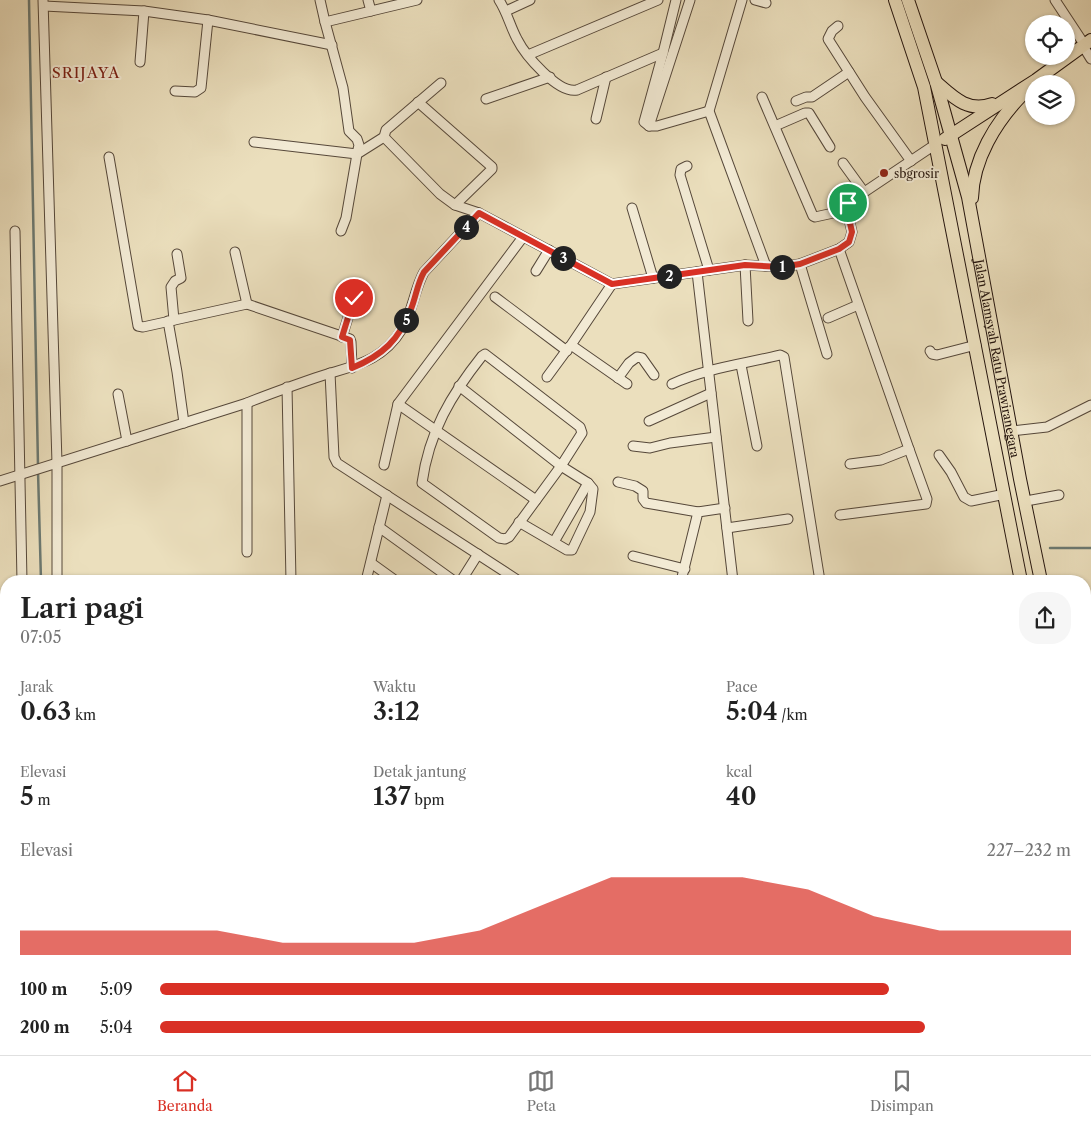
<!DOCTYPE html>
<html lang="id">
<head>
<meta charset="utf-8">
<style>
  :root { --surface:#fff; --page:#f6f6f6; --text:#222; --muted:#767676; --line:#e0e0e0; --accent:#d93025 }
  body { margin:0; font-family:"Libre Caslon Text",serif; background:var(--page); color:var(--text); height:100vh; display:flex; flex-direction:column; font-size:19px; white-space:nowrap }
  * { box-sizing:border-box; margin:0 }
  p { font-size:16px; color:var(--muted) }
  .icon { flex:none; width:28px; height:28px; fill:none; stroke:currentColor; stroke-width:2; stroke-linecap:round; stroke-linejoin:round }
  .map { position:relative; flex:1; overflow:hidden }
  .sheet { position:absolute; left:0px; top:575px; width:1091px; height:480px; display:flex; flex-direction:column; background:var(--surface); border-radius:20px 20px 0 0; box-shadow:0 1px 4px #0004 }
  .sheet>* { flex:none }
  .controls { position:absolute; left:1025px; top:15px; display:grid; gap:10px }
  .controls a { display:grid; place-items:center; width:50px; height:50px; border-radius:50%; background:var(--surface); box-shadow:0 1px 4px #0004; font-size:25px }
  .pin { position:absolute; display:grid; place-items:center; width:42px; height:42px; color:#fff; margin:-21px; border:2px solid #fff; border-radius:50%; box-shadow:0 1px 5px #0007 }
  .km { position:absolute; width:25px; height:25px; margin:-12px; border-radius:50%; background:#222; color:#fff; font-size:14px; line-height:25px; text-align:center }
  .round { display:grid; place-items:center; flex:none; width:52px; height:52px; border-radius:20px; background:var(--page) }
  .overview { display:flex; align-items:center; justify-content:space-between; height:85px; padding:0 20px }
  h1 { font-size:28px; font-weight:600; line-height:38px }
  .figures { display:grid; grid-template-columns:repeat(3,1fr); gap:8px; height:85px; padding:5px 20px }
  .figures div { display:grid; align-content:center }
  .figures b { font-size:25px; font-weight:600 }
  .figures small { font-size:14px; font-weight:400 }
  .figures p { font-size:14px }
  .chart { height:140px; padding:10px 20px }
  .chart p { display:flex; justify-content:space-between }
  .chart svg { width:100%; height:90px; margin-top:5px; fill:var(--accent); opacity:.7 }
  ul { padding:0 20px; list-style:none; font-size:16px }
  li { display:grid; grid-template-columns:80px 60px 1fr; align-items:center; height:38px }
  li i { height:12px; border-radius:6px; background:var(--accent) }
  .dock { display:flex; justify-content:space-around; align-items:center; height:70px; border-top:1px solid var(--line); background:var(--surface); font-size:14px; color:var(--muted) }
  .dock a { display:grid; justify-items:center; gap:2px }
  .dock .current { color:var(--accent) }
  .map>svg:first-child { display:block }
</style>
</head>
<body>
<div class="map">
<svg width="1091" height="1055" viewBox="0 0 1091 1055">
  <rect width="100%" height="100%" fill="#ebdfbd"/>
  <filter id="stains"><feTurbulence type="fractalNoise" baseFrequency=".004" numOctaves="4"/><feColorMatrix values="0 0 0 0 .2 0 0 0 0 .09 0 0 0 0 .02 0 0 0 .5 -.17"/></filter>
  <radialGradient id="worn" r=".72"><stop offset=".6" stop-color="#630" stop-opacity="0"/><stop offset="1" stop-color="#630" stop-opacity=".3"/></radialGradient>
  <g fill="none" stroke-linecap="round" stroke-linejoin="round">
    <!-- stream -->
    <g stroke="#6b7972" stroke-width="2.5">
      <polyline points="29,0 38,466"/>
      <polyline points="38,471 41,581"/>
      <polyline points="1050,548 1091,548"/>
      <polyline points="50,1049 50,1055"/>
    </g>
    <defs>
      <g id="minor">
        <polyline points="43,0 57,463 57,581"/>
        <polyline points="320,0 325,22"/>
        <polyline points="368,0 371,11"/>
        <path d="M499,0c8,12 11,26 18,39 8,16 41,55 60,51l86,-37"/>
        <polyline points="676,0 663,53 644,122 649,126 657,126 709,111"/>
        <polyline points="742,0 709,111 766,266"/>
        <polyline points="755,0 766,3"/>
        <polyline points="1055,0 1084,44"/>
        <polyline points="44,6 144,11 208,20 332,45"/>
        <polyline points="506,11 530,0"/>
        <polyline points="838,26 832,31 828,39 865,97 911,161"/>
        <polyline points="1083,46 1091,59"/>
        <polyline points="528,55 658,0"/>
        <polyline points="140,62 144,11"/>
        <polyline points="175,91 195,92 201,88 208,20"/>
        <polyline points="762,97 813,216 815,217 847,210"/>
        <polyline points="486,99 550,77"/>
        <polyline points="796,101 806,97 812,97 849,72"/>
        <polyline points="418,102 492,167 492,169 455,205"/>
        <polyline points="596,119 606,77"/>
        <polyline points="649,126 690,0"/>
        <polyline points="775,126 805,113 809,113 830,147"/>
        <polyline points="384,137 440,194 455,205 479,213 612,284 745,265 781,267 800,264 839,249 849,242 852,232 846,206 848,203 936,144"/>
        <polyline points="254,142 357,154 359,145 357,139 349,131 343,88 325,22 417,0"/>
        <polyline points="109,157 138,326 143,327 247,304 350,339 351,342 352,368"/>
        <polyline points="843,163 864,192"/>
        <polyline points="687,166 681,169 680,175 709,270"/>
        <polyline points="632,208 653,278"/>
        <polyline points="15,231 22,581"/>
        <polyline points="341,231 346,218 357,154 384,137 386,130 441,83"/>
        <polyline points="839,249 909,449 881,460 850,464"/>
        <polyline points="235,252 247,304"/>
        <polyline points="800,264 827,354"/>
        <polyline points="745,265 748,321"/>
        <polyline points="536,271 549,250"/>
        <polyline points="697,272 733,581"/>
        <polyline points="612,284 571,345 627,384"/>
        <polyline points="495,297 567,351"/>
        <polyline points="828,318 858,305"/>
        <polyline points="174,320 171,287 175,281 181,278 177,254"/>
        <polyline points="168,321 177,372 184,423"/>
        <polyline points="342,337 354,298"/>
        <polyline points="930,351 932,354 937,355 976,345"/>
        <path d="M485,354l95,73 2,6 -21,33 -52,71 -4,2 -6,-1 -77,-55c7,-51 29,-88 60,-127z"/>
        <polyline points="741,365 757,446"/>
        <polyline points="330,373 334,457 337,463 519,581"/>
        <polyline points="547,377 569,347"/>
        <polyline points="618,378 629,363 637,357 642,358 654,375"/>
        <path d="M672,384c34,-16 72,-20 108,-29l4,2 36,224"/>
        <polyline points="459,386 561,466 588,483 593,489 590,512 572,550 567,550 519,522"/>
        <polyline points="287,387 291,581"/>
        <polyline points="118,394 127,441"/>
        <polyline points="247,403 247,552"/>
        <polyline points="398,404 536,500"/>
        <polyline points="649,421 711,393"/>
        <polyline points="1011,431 1047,427 1091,405"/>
        <polyline points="633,446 650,448 670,443 716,437"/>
        <polyline points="939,455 951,472 964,497 971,501 1005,494"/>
        <polyline points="384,465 398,404 523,237"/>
        <path d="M0,481l247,-78c22,-9 45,-17 68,-25 35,-12 66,-14 87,-49 11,-18 12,-39 22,-57l55,-59"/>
        <polyline points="618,482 635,486 643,491 643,499 646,503 698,512"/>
        <polyline points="1026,501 1059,495"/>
        <polyline points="840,515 926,504 927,499 909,449"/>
        <polyline points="379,527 454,581"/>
        <polyline points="727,528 788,519"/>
        <polyline points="554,542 588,483"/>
        <polyline points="633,556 685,569"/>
        <polyline points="371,563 396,581"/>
        <polyline points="366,581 387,495"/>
        <polyline points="461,581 478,554"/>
        <polyline points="681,581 698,512 725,508"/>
        <polyline points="1085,634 1091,611"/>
        <polyline points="1085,651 1091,652"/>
        <polyline points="0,751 6,751"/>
        <polyline points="1085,971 1091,974"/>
        <polyline points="1085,1029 1091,1031"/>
        <polyline points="0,1040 6,1042"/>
        <polyline points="66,1049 67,1055"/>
        <polyline points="453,1049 456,1055"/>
        <polyline points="493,1049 496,1055"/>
        <polyline points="662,1049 667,1055"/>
        <polyline points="773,1049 785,1055"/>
        <polyline points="869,1049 877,1055"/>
        <polyline points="504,1055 516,1049"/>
        <polyline points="911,1055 916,1049"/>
        <polyline points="970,1055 975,1049"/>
        <polyline points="1039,1055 1043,1049"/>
      </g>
      <g id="highway">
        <polyline points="895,0 924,87 1021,581"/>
        <path id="s1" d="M908,0l28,82 32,115 52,282 21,102"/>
        <path d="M936,82c17,15 32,31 56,22"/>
        <polyline points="945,139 1036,80 1091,40"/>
        <path d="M972,198c1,-39 24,-76 50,-103"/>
        <polyline points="1085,803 1091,837"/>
        <polyline points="1085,904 1091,934"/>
      </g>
    </defs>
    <!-- minor casing -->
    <use href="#minor" stroke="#56483a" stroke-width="11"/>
    <!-- highway casing -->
    <use href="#highway" stroke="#25150e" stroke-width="14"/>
    <!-- minor -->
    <use href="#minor" stroke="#f2ead4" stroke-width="9"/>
    <!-- highway -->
    <use href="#highway" stroke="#ebdfbd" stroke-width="12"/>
  </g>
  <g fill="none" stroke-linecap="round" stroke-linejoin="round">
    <defs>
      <path id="route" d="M354,298l-12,39 8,3 2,28c31,-13 47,-28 59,-59 5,-12 6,-25 13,-37l55,-59 133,71 133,-19 36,2 19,-3 39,-15 10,-7 3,-10 -5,-22 1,-7"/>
    </defs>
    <!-- route casing -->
    <use href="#route" stroke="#fff" stroke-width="10"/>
    <!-- route -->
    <use href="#route" stroke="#d93025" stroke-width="6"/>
  </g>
  <!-- markers -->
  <circle fill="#8f2418" stroke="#f2ead4" stroke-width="2" cx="884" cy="173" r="5"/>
  <g text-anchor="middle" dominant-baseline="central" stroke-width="4" stroke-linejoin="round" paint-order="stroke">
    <!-- poi labels -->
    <g font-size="12" fill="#25150e" stroke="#f2ead4" text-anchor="start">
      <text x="894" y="173">sbgrosir</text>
    </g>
    <!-- street labels -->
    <g font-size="12" fill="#25150e" stroke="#f2ead4">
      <text stroke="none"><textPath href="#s1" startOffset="370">Jalan Alamsyah Ratu Prawiranegara</textPath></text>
    </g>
    <!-- quarter labels -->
    <g font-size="15" letter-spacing="1" fill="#7a1f14" stroke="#f2ead4">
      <text x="86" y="72">SRIJAYA</text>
    </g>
  </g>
  <rect width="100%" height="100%" filter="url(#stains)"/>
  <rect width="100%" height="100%" fill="url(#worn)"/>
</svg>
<div class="controls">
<a><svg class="icon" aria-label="locate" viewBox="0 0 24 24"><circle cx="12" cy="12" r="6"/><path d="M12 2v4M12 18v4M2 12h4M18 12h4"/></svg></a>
<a><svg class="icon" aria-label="layers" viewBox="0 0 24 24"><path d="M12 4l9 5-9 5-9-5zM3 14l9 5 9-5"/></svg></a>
</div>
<div class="pin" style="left:848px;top:203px;background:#1e9e55"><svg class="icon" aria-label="arrive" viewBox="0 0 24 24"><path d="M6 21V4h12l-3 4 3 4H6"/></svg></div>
<div class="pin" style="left:354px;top:298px;background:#d93025"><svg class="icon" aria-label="check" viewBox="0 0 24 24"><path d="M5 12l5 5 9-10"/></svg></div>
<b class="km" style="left:782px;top:267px">1</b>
<b class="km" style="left:669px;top:276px">2</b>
<b class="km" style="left:563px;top:258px">3</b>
<b class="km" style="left:466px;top:227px">4</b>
<b class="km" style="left:406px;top:320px">5</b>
<section class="sheet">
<div class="overview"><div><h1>Lari pagi</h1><p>07:05</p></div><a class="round"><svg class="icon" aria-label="share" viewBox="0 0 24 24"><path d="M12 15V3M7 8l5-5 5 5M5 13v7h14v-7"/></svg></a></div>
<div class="figures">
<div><p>Jarak</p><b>0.63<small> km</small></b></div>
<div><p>Waktu</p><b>3:12</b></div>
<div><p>Pace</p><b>5:04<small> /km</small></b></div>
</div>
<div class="figures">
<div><p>Elevasi</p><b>5<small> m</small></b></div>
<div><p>Detak jantung</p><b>137<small> bpm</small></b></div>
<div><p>kcal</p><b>40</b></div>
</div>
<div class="chart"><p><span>Elevasi</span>227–232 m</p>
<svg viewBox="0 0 160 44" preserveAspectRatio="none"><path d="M0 44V32L10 32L20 32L30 32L40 38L50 38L60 38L70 32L80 19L90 6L100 6L110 6L120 12L130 25L140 32L150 32L160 32V44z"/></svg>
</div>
<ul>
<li><b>100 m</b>5:09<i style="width:80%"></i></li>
<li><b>200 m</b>5:04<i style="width:84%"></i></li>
</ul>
</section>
</div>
<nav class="dock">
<a class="current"><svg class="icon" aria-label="home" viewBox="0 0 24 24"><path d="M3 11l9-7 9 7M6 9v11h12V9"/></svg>Beranda</a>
<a><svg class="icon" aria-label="map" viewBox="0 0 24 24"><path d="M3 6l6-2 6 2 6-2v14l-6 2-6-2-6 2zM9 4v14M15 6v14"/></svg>Peta</a>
<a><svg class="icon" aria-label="saved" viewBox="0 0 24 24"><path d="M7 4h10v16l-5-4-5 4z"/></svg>Disimpan</a>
</nav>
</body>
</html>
